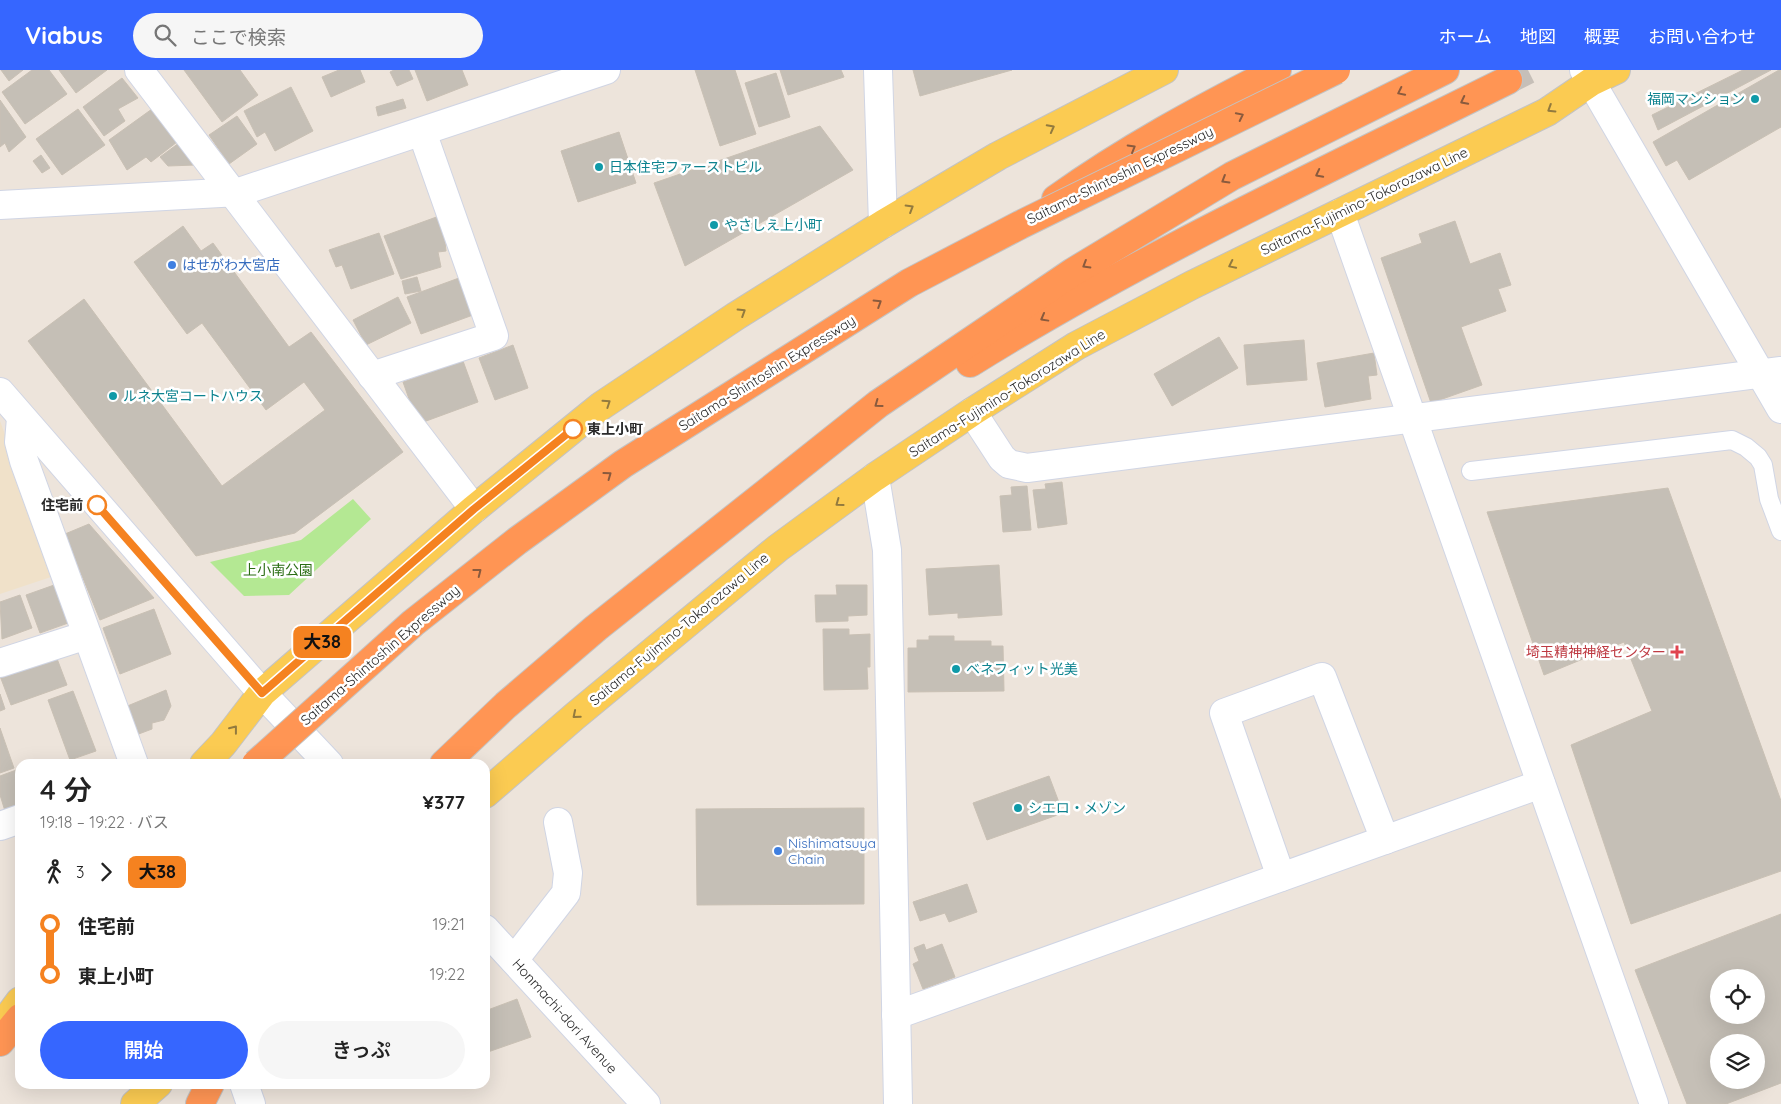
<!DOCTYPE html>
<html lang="ja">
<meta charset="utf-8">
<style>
:root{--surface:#fff;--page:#f6f6f6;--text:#222;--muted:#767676;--accent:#3666ff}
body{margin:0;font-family:Quicksand,"Noto Sans JP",sans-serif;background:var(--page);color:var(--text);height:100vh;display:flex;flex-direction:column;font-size:19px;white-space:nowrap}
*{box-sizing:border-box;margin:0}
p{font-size:16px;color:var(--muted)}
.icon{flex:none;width:28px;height:28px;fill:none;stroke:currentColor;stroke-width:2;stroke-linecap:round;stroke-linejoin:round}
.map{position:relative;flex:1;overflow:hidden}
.panel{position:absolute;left:15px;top:689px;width:475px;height:330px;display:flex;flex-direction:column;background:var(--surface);border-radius:15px;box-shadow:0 5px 20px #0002}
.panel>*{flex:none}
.badge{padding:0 10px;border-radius:8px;font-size:18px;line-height:32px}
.controls{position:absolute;left:1710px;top:899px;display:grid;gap:10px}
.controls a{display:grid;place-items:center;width:55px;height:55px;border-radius:50%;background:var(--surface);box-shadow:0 5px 20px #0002;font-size:25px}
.map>.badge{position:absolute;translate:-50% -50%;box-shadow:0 0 0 2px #fff}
.legs{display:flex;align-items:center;gap:8px;height:55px;padding:0 25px;font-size:16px}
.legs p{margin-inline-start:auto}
.overview{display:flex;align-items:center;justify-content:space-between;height:85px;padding:0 25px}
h1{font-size:28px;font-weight:600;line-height:38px}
.button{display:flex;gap:10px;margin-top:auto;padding:10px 25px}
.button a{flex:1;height:58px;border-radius:30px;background:var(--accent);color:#fff;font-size:20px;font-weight:600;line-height:58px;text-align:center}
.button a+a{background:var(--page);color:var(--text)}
ul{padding:0 25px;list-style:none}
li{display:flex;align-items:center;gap:18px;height:50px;font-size:19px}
li i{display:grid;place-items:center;width:8px;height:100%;margin:0 6px;background:currentColor}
li i::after{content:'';width:12px;height:12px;margin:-6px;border:4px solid;border-radius:50%;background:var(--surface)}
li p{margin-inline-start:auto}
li:first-child i{background:linear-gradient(#0000 50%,currentColor 0)}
li:last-child i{background:linear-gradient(currentColor 50%,#0000 0)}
header{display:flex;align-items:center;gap:30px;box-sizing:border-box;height:70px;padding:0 25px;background:var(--accent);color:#fff}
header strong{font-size:24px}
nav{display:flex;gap:28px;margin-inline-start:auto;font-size:18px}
.search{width:350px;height:45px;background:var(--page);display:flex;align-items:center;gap:12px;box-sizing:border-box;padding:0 18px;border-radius:28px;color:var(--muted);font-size:19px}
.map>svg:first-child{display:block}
</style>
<header>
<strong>Viabus</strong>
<div class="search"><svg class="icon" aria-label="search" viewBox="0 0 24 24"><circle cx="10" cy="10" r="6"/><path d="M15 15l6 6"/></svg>ここで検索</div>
<nav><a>ホーム</a><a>地図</a><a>概要</a><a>お問い合わせ</a></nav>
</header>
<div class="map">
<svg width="1781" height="1034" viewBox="0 0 1781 1034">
<rect width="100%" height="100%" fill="#ede4db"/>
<polygon fill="#f0e1c9" points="0,351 57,505 0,524"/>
<polygon fill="#b4e893" points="353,429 371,449 289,525 244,526 210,492 301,470"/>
<g fill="#c5bfb6" stroke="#c9c0b4" fill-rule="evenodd">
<polygon points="1,0 23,0 9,11"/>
<polygon points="32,0 49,0 67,24 25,54 2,22"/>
<polygon points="59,0 107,0 76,23"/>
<polygon points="184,0 240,0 258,25 222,52"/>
<polygon points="339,0 360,0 365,12 331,27 322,7"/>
<polygon points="394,0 409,0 413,9 397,16 390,2"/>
<polygon points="415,0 462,0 468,15 427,31"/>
<polygon points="695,0 735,0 756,64 720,76"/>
<polygon points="780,0 841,0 844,7 788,25"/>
<polygon points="913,0 1012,0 920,26"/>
<polygon points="1743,0 1771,0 1658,60 1652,45"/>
<polygon points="1779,0 1781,0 1781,57 1689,110 1677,90 1666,96 1653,72"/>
<polygon points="776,3 790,47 759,57 745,13"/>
<polygon points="122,8 138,28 118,39 125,51 104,66 83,37"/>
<polygon points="291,17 313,61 275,81 265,62 257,67 244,41"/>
<polygon points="403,29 406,38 378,46 376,37"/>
<polygon points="0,30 26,67 9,82 5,73 0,77"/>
<polygon points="78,39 105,75 62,105 36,69"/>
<polygon points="152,39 177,72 151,92 146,87 127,100 109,70"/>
<polygon points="237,46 257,74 229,94 209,65"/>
<polygon points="820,56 853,100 685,196 654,113"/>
<polygon points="619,62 636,113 578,132 561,81"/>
<polygon points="179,73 195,95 168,96 160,87"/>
<polygon points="41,85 50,98 42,103 33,91"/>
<polygon points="442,145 446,181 438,182 441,197 401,209 384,166"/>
<polygon points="1455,151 1470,194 1500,183 1511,215 1498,219 1506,241 1461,257 1482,315 1431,333 1381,188 1422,173 1419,164"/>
<polygon points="183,156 201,181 213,173 289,277 311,262 403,382 295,463 196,486 28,271 84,229 222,416 325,340 304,312 266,340 202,253 187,264 134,192"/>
<polygon points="379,163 394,204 351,219 342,195 336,197 329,180"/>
<polygon points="417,207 421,221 405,224 402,211"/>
<polygon points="459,208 473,245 421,264 407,227"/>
<polygon points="398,227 411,253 366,275 353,250"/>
<polygon points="1219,267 1238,298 1172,336 1154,304"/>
<polygon points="1304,270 1307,310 1247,315 1244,275"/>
<polygon points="513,275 528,318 495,330 479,288"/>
<polygon points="1374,283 1377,305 1368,306 1371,329 1325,337 1317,293"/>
<polygon points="463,291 478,332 418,354 403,312"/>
<polygon points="1062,412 1067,454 1038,458 1033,420 1046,419 1045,414"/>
<polygon points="1027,416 1031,460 1003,462 1000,426 1012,425 1011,417"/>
<polygon points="1668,418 1781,731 1781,801 1631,854 1571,675 1652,641 1624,572 1544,605 1487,442"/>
<polygon points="89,454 154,528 100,550 65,464"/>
<polygon points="999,495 1002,545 958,548 958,543 929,545 926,499"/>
<polygon points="57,514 71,552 40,563 26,525"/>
<polygon points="836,515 867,515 867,545 848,546 848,551 816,552 815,525 837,525"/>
<polygon points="20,525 32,558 2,569 0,532"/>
<polygon points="154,539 171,584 120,604 103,558"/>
<polygon points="823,559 849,559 849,565 870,564 870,597 867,597 868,619 824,620"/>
<polygon points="929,566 954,566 954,571 991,571 991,576 1003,576 1004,621 908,622 908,578 917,578 917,570 929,570"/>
<polygon points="56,586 67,615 11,635 0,606"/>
<polygon points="166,620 171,636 164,650 152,653 152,659 136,665 125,637"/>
<polygon points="73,621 96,681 70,690 48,630"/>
<polygon points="0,624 5,639 0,641"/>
<polygon points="0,658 14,698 0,703"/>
<polygon points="19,699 20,736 5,741 0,725 0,706"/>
<polygon points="1049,706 1063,743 987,770 973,733"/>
<polygon points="864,738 864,834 697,835 696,739"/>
<polygon points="967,814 977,842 949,852 945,843 920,851 913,832"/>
<path d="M 1781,844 L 1781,1013 L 1726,1034 L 1687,1034 L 1635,900 ZM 1719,908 L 1756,908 L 1756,945 L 1719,945 ZM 1719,972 L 1756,972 L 1756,1010 L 1719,1010 Z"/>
<polygon points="924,874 926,880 942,874 955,907 923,919 913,894 919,891 914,878"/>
<polygon points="517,929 531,967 485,983 485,941"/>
</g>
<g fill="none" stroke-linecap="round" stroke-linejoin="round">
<polyline stroke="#c6bfb8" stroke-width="28" stroke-dasharray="28 14" stroke-linecap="butt" points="1508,10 1528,0"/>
<g stroke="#d0d5e4" stroke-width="20">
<polyline id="service" points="1471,401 1732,370 1746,377 1758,387 1763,395 1769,429 1781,461"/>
</g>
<g stroke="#d0d5e4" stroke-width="30">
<g id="minor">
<polyline points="139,0 474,439"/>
<polyline points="878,0 883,154"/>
<polyline points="1584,0 1781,339"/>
<polyline points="1340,143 1654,1034"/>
<polyline points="372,306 494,266 422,62"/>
<polyline points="972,342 1002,388 1009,394 1027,398 1781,301"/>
<polyline points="21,348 19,372 24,391 134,694"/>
<polyline points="875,407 887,480 898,1034"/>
<polyline points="0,593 87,565"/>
<polyline points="0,756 20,749"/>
<polyline points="1281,807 1224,643 1322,607 1385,770"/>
<polyline points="514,890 566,823 568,803 558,752"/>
<polyline points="896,945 1541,714"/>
<polyline points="244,1014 251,1034"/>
</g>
</g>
<g stroke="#d0d5e4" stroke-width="30">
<polyline id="tertiary" points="0,135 239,122 606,0"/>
</g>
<g stroke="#d0d5e4" stroke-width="30">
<g id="secondary">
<polyline points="0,322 262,623 329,694"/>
<polyline points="485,859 646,1034"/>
</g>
</g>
<g stroke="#c3c3c3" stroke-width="30">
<g id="primary">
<polyline points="204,694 223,674 262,623 474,439 601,336 736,246 883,154 998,86 1164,0"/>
<polyline points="485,724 575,646 778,478 875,407 972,342 1076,276 1192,215 1547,42 1591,12 1616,0"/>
<polyline points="0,958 20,931"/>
<polyline points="135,1034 158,1014"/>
</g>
</g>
<g stroke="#c3c3c3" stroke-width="30">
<g id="motorway">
<path d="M 1056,129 C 1126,79 1200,39 1277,0"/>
<path d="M 970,293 C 1142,186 1327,100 1508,10"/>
<polyline points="444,694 506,635 596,558 878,334 1073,202 1232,106 1445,0"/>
<polyline points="0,972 20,948"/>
<polyline points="200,1034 210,1014"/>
</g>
</g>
<use href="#service" stroke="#fff" stroke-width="18"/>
<use href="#minor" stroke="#fff" stroke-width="28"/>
<use href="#tertiary" stroke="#fff" stroke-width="28"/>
<use href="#secondary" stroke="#fff" stroke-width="28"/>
<use href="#primary" stroke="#fbcb52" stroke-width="28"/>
<use href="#motorway" stroke="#ff9554" stroke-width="28"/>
<g stroke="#c3c3c3" stroke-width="30" stroke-linecap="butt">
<polyline id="motorway-bridge" points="256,694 413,553 517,471 623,394 909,213 1020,155 1336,0"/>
</g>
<use href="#motorway-bridge" stroke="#ff9554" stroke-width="28"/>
</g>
<defs><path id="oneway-chevron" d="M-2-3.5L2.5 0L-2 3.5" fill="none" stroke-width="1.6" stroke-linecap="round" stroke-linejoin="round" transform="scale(1.25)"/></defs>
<g stroke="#8a5a3d">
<use href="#oneway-chevron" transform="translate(1401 22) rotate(154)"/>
<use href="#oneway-chevron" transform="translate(1464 31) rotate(153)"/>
<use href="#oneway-chevron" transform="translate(1240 46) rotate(-26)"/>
<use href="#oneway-chevron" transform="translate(1132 78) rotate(-30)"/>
<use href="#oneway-chevron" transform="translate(1319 104) rotate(153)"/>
<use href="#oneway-chevron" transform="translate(1225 110) rotate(149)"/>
<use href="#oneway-chevron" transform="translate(1086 195) rotate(149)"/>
<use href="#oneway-chevron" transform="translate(878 233) rotate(-32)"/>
<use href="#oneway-chevron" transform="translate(1044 248) rotate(151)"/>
<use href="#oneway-chevron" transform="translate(878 334) rotate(144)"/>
<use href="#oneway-chevron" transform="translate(608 405) rotate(-36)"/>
<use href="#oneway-chevron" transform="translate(478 502) rotate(-38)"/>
</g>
<g stroke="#927a3e">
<use href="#oneway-chevron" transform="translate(1551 39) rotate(148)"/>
<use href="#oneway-chevron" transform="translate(1051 58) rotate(-28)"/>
<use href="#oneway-chevron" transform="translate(910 138) rotate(-31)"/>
<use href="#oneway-chevron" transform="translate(1232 195) rotate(154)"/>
<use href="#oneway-chevron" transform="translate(742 242) rotate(-32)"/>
<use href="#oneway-chevron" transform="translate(607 333) rotate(-34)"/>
<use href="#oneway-chevron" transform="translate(839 433) rotate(144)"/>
<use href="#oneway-chevron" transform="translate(576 645) rotate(140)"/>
<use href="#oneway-chevron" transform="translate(234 659) rotate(-52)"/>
</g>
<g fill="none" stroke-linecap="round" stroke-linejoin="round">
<g stroke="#fff" stroke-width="11">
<polyline id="line-1" points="97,435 262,623 474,439 573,359"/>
</g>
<use href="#line-1" stroke="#f58220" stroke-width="8"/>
</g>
<g fill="#0f9aa8" stroke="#fff" stroke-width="2">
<circle cx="1755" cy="29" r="5"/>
<circle cx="599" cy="97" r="5"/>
<circle cx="714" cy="155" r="5"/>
<circle cx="113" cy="326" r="5"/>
<circle cx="956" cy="599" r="5"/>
<circle cx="1018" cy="738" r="5"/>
</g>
<g fill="#3f7fe0" stroke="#fff" stroke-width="2">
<circle cx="172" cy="195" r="5"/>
<circle cx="778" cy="781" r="5"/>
</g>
<g fill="#fff" stroke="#f58220" stroke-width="2.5">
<circle cx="573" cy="359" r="9"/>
<circle cx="97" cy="435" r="9"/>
</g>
<path fill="#e0444e" stroke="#fff" stroke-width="2" d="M1674.5 574.5h5v5h5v5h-5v5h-5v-5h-5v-5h5z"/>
<g text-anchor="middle" stroke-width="5" stroke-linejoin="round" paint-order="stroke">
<g font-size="14" fill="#0d838f" stroke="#fff" text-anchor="start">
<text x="1745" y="34" text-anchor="end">福岡マンション</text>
<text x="609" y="102">日本住宅ファーストビル</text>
<text x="724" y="160">やさしえ上小町</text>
<text x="123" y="331">ルネ大宮コートハウス</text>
<text x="966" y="604">ベネフィット光美</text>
<text x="1028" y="743">シエロ・メゾン</text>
</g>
<g font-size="14" fill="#2a2a2a" stroke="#fff">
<text transform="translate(1120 105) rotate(-26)" y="5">Saitama-Shintoshin Expressway</text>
<text transform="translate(1364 131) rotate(-26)" y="5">Saitama-Fujimino-Tokorozawa Line</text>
<text transform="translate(767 303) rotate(-32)" y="5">Saitama-Shintoshin Expressway</text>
<text transform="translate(1007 323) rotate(-32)" y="5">Saitama-Fujimino-Tokorozawa Line</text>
<text transform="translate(679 559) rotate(-40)" y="5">Saitama-Fujimino-Tokorozawa Line</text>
<text transform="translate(380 585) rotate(-41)" y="5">Saitama-Shintoshin Expressway</text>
<text transform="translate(565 946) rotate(48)" y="5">Honmachi-dori Avenue</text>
</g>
<g font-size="14" fill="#366cbe" stroke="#fff" text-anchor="start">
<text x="182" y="200">はせがわ大宮店</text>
<text x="788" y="778">Nishimatsuya<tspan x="788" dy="16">Chain</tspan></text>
</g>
<g font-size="14" font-weight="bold" fill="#2a2a2a" stroke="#fff" text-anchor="start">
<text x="587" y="364">東上小町</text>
<text x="83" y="440" text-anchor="end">住宅前</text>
</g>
<g font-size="14" fill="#2b6d14" stroke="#fff">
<text x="278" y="505">上小南公園</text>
</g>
<g font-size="14" fill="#be3a42" stroke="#fff" text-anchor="end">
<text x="1666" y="587">埼玉精神神経センター</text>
</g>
</g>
</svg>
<div class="controls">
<a><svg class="icon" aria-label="locate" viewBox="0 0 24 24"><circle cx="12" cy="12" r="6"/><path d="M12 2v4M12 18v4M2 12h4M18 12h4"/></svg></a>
<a><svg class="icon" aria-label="layers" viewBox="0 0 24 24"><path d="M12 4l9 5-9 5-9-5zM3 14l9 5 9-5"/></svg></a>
</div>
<b class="badge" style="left:322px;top:572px;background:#f58220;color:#111">大38</b>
<section class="panel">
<div class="overview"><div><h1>4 分</h1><p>19:18 – 19:22 · バス</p></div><b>¥377</b></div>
<div class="legs"><svg class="icon" aria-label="walk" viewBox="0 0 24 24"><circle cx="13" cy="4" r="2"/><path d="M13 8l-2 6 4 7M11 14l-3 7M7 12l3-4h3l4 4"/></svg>3<svg class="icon" aria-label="forward" viewBox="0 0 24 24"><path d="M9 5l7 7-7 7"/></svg><b class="badge" style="background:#f58220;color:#111">大38</b></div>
<ul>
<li><i style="color:#f58220"></i><b>住宅前</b><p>19:21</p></li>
<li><i style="color:#f58220"></i><b>東上小町</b><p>19:22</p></li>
</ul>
<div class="button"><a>開始</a><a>きっぷ</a></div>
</section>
</div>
